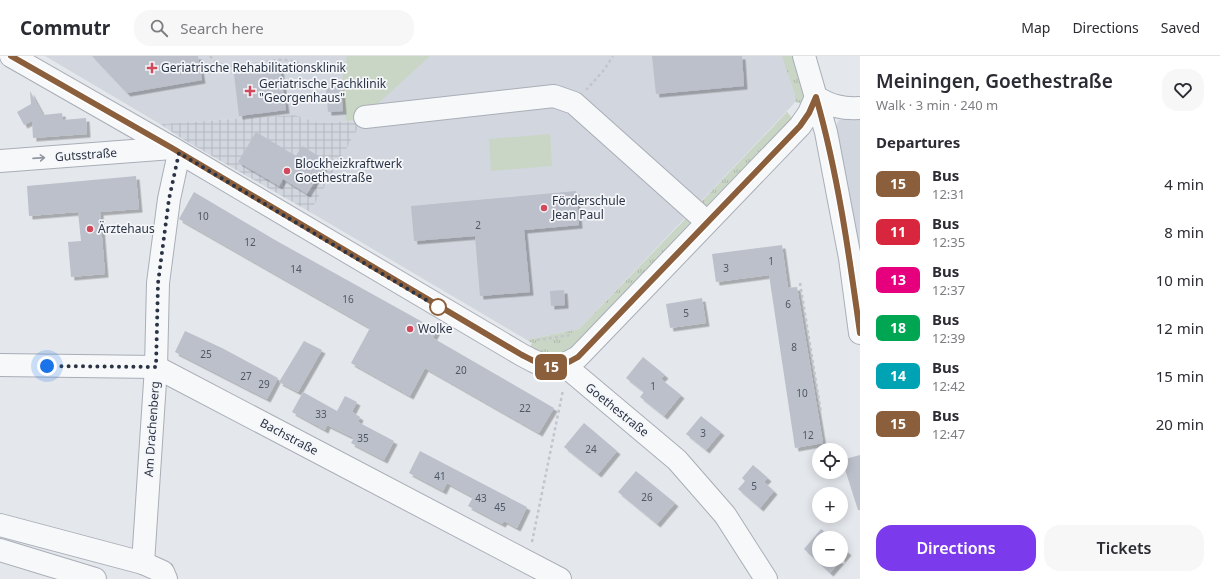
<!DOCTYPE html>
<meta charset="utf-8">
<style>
:root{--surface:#fff;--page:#f7f7f7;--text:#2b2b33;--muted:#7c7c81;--line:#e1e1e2;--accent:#7c3aed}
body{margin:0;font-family:"Noto Sans",sans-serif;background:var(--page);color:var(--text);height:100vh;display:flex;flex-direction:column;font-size:15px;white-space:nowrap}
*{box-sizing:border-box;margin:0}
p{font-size:13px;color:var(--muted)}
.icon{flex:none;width:22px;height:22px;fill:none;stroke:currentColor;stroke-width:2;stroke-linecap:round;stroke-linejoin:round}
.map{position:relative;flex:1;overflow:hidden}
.sheet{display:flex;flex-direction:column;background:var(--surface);width:360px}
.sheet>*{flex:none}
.badge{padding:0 8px;border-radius:6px;font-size:14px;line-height:26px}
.controls{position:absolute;left:812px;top:387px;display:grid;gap:8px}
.controls a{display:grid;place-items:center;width:36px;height:36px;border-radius:50%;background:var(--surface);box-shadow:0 2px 10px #0003;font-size:20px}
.you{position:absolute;width:20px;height:20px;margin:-10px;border:3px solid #fff;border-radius:50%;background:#1a73e8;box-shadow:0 0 0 6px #1a73e833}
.map>.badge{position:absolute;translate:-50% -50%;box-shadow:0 0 0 2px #fff}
h2{padding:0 16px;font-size:15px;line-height:36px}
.round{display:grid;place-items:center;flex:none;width:42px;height:42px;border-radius:16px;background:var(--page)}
.head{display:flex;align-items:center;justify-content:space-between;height:68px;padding:0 16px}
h1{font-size:19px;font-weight:600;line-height:30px}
.primary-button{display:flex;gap:8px;margin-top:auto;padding:8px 16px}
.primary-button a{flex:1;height:46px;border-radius:16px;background:var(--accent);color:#fff;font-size:16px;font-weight:600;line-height:46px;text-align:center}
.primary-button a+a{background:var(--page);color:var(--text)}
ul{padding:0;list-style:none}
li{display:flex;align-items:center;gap:12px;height:48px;padding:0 16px}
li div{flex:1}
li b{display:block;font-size:15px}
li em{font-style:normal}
li .badge{min-width:44px;font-weight:700;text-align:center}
header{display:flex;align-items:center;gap:24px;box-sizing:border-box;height:56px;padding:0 20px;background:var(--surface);border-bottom:1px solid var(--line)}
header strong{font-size:19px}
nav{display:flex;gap:22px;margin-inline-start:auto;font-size:14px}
.search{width:280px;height:36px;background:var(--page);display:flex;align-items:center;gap:10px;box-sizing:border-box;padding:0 14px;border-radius:16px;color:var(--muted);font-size:15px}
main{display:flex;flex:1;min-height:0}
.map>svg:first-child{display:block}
</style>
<header>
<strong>Commutr</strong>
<div class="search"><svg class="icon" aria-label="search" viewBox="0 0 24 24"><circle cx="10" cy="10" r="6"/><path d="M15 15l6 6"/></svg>Search here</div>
<nav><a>Map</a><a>Directions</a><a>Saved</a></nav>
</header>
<main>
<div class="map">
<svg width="860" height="523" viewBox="0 0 860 523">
<defs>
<pattern id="industrial-grid" width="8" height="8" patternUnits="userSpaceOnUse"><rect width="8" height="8" fill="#d2d6de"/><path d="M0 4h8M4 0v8" fill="none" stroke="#b4b8c0"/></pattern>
<pattern id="grass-tufts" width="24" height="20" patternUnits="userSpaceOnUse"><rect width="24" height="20" fill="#c9d6c5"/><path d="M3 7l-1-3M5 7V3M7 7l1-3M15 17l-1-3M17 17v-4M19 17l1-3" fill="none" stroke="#adb8ab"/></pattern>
<filter id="shadow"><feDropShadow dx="3.5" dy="3.5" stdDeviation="0" flood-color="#0004"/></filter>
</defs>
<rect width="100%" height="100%" fill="#e4e7ec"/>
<g fill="#d2d6de">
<polygon points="45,0 783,0 795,39 795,46 790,52 579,273 527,284 310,156 361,65 319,67 295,59 160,68"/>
<polygon points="860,61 860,198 835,72 839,64"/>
</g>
<polygon fill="url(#industrial-grid)" points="295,59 319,67 362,65 310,156 184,84 160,68"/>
<g fill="url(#grass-tufts)">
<polygon points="782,0 797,0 806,48 795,46 795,39"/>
<polygon points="787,56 795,65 708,155 700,147"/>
<path d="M 690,158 L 698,165 L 578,288 C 559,301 550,301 530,291 L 532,287 L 527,284 L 579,273 Z"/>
</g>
<g fill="#c9d6c5">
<polygon points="347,0 430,0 361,63 346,65 342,25"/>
<polygon points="550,78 552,110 491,115 489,83"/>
</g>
<g fill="#bbc0ca" filter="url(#shadow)">
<polygon points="92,0 198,0 202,24 127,37"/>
<polygon points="652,0 742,0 744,30 656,38"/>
<polygon points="280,12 286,54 239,60 234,18"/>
<polygon points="341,31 343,55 328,56 326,32"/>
<polygon points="30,35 43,59 62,57 63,64 86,62 87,78 33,82 32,65 24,69 17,56 31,48"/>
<polygon points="256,76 296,100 302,90 327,105 307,138 283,123 279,130 238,106"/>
<polygon points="136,120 139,153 100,156 105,218 71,221 68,186 81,185 78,156 29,160 27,130"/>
<polygon points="576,135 579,169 524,174 530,236 480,240 475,180 414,185 411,150"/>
<polygon points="194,136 275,184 437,274 433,282 554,352 539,377 425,312 410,340 351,307 370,272 179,163"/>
<polygon points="782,189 788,232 797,231 823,387 795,392 769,219 716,226 712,198"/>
<polygon points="564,234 565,249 551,250 550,235"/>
<polygon points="702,242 706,267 670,272 666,248"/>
<polygon points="185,275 222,292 278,322 267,343 175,296"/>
<polygon points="304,285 322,294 298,336 279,326"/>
<polygon points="643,301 665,319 661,323 681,339 664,360 640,341 644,336 626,322"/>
<polygon points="303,336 337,355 345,340 357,346 352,356 360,361 358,366 394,385 384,404 351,387 354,382 327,369 325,374 292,356"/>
<polygon points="701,360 721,376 706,394 686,378"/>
<polygon points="584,367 617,395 598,418 564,391"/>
<polygon points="420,395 527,451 517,472 504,465 502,468 468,450 473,441 447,427 443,435 409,417"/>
<polygon points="860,399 860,454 858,454 842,404"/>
<polygon points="753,409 768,422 764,426 774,435 760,452 738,433 745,425 742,422"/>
<polygon points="636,415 675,447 657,468 618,436"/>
<polygon points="821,473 832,482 819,482 819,504 841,504 841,490 848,496 830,517 804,493"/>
</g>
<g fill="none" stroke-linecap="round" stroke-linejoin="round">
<g stroke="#a9aeb7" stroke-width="24">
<g id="minor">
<path d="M 11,0 L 172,92 L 522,299 C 546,312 553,316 578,301 L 800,70 L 809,57 L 816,41"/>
<polyline points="804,0 826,76 850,202 860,277"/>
<path d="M 816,41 C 831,50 842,53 860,52"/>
<polyline points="365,61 554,40 574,47 707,166"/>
<polyline points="0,105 172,92"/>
<polyline points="0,309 156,311 560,523"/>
<polyline points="564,309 677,404 725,459 766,523"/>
<polyline points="0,469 143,507 156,311 158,227 169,143 179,97"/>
<polyline points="0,494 95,523"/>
<polyline points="143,507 163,516 166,523"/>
</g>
</g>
<g stroke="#c2c5cb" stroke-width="2.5" stroke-dasharray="3 3" stroke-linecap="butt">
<path d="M 210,0 C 226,22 266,1 287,4 C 296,5 306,11 314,15"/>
<polyline points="586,34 604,14 613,0"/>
<polyline points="800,227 821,357"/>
<polyline points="537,284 571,279"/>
<polyline points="532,486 563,334"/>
</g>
<use href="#minor" stroke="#f7f8fa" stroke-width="22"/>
</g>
<defs><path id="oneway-shaft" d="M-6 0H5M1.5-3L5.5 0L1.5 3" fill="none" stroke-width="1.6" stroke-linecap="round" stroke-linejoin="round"/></defs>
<use stroke="#9196a0" href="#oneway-shaft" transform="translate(39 102) rotate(-4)"/>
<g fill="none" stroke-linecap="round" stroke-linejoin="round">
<g stroke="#fff" stroke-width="9">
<path id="line" d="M 11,0 L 172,92 L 522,299 C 547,312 553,316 578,301 L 800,70 L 809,57 L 816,41 C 838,118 849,198 860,277"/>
</g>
<use href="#line" stroke="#8b5e3c" stroke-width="6"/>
<polyline stroke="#2b3445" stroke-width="4" stroke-dasharray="0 7.2" points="47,310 156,311 158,227 169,143 179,97 438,251"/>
</g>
<g fill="#d1495b" stroke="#f4f6f9" stroke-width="1.5">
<path d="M150 6h4v4h4v4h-4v4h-4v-4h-4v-4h4z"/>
<path d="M248 29h4v4h4v4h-4v4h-4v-4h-4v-4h4z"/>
<circle cx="287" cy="115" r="4"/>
<circle cx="544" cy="152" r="4"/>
<circle cx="90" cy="173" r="4"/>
<circle cx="410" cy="273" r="4"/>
</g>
<circle fill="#fff" stroke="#8b5e3c" stroke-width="2" cx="438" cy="251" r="8"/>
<g text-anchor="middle" stroke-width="3.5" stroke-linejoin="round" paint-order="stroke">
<g font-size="10" fill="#4f5766">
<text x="203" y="164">10</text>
<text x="478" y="173">2</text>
<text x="250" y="190">12</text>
<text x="771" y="209">1</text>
<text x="726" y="216">3</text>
<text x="296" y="217">14</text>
<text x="348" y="247">16</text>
<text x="788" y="252">6</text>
<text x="686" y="261">5</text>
<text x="794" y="295">8</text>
<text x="206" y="302">25</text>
<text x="461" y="318">20</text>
<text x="246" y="324">27</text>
<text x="264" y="332">29</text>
<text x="653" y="334">1</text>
<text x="802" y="341">10</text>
<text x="525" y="356">22</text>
<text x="321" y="362">33</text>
<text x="703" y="381">3</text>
<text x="808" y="383">12</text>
<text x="363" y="386">35</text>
<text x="591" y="397">24</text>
<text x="440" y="424">41</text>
<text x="754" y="434">5</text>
<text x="647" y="445">26</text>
<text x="481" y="446">43</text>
<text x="500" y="455">45</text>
</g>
<g font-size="12" fill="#2b3445" stroke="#f4f6f9" text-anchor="start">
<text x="161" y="16">Geriatrische Rehabilitationsklinik</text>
<text x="259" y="32">Geriatrische Fachklinik<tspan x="259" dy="14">"Georgenhaus"</tspan></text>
<text x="295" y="112">Blockheizkraftwerk<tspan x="295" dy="14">Goethestraße</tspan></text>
<text x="552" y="149">Förderschule<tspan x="552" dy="14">Jean Paul</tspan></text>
<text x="98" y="177">Ärztehaus</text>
<text x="418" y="277">Wolke</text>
</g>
<g font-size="12" fill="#2b3445" stroke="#f4f6f9">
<text transform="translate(86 99) rotate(-4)" y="4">Gutsstraße</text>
<text transform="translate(617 354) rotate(39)" y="4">Goethestraße</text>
<text transform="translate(152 373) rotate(-86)" y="4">Am Drachenberg</text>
<text transform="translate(289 381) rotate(28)" y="4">Bachstraße</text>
</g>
</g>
</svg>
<div class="controls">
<a><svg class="icon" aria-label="locate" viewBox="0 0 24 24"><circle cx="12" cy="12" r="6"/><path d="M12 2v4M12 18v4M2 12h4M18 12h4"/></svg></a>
<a>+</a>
<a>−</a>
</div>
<div class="you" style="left:47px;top:310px"></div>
<b class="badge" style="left:551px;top:311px;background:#8b5e3c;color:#fff">15</b>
</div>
<section class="sheet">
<div class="head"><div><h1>Meiningen, Goethestraße</h1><p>Walk · 3 min · 240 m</p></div><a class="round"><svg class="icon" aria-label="heart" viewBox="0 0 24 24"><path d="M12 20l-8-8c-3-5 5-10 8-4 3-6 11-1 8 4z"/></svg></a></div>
<h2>Departures</h2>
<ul>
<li><span class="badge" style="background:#8b5e3c;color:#fff">15</span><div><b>Bus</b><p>12:31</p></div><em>4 min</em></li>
<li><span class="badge" style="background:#d7263d;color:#fff">11</span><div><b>Bus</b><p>12:35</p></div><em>8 min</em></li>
<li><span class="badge" style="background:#e6007e;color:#fff">13</span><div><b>Bus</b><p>12:37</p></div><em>10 min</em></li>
<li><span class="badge" style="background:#00a651;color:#fff">18</span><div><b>Bus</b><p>12:39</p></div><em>12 min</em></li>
<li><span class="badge" style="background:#00a3b4;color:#fff">14</span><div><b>Bus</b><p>12:42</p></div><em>15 min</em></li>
<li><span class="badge" style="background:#8b5e3c;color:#fff">15</span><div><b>Bus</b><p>12:47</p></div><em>20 min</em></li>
</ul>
<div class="primary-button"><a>Directions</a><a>Tickets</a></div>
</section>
</main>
